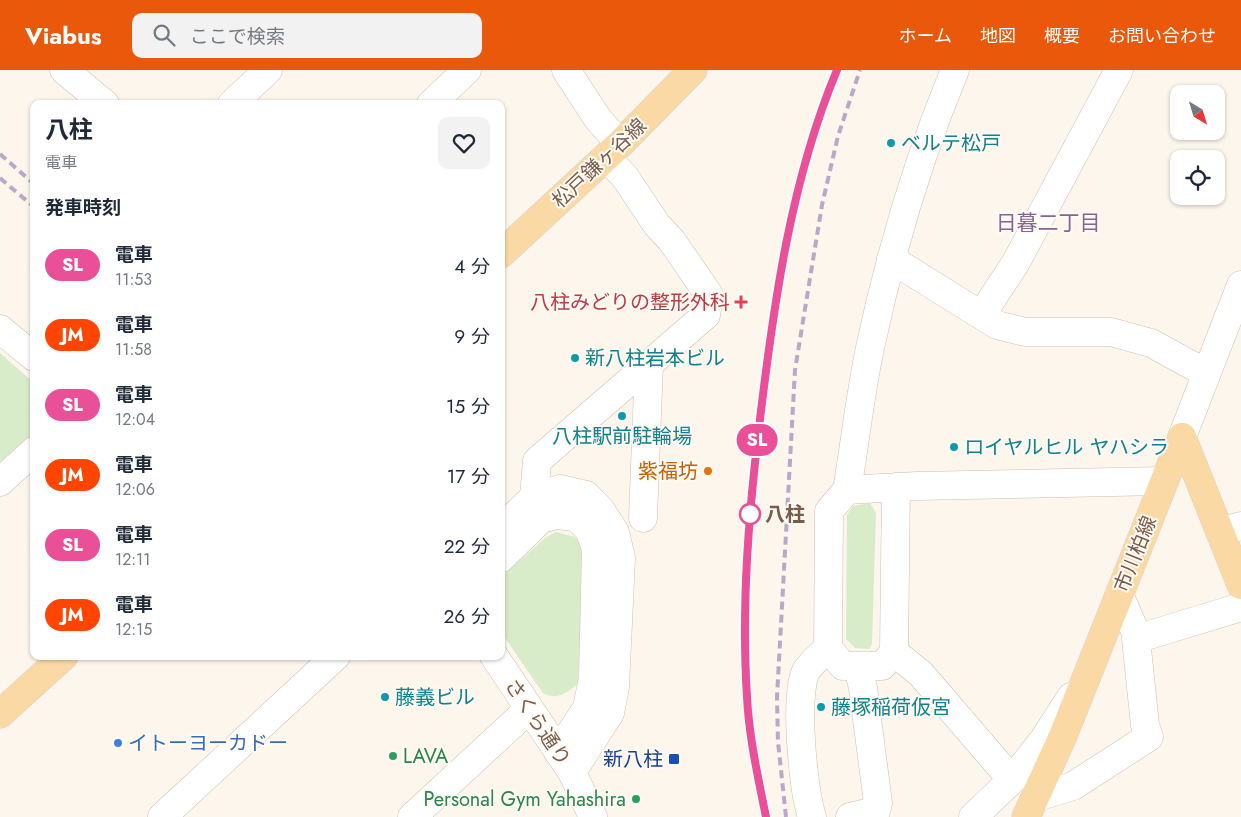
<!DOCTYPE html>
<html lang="ja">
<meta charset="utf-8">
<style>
:root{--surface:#fff;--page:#f2f2f3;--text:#1f2937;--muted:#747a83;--accent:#ea580c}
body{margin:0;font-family:Jost,"Noto Sans JP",sans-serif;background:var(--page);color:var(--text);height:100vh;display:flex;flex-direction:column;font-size:19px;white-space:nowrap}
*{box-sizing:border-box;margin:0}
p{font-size:16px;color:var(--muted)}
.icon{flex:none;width:28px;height:28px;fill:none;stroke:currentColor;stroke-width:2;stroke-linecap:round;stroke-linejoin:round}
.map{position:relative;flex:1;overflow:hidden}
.details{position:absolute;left:30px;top:30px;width:475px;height:560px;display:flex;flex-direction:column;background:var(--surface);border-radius:10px;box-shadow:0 1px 4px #0004}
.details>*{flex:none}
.badge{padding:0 10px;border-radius:16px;font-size:18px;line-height:32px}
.needle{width:32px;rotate:142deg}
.controls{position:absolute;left:1170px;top:15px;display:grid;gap:10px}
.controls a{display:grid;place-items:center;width:55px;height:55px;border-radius:10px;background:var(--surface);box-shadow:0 1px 4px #0004;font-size:25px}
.map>.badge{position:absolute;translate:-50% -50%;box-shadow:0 0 0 2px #fff}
h2{padding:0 15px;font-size:19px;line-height:45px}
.round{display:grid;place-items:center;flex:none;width:52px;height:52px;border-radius:10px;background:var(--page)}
.overview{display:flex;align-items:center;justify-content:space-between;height:85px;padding:0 15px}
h1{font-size:24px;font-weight:700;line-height:38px}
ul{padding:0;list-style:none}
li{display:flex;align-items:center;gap:15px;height:70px;padding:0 15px}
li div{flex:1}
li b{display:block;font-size:19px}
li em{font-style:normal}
li .badge{min-width:55px;font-weight:700;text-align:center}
header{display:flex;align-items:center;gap:30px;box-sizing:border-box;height:70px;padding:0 25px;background:var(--accent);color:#fff}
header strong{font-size:24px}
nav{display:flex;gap:28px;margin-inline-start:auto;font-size:18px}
.search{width:350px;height:45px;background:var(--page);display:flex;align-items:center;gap:12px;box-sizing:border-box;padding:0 18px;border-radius:10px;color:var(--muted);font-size:19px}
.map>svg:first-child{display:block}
</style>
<header>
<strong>Viabus</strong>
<div class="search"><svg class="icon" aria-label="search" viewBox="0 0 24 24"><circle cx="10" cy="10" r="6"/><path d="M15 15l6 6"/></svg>ここで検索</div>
<nav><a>ホーム</a><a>地図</a><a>概要</a><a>お問い合わせ</a></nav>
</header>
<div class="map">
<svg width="1241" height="747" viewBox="0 0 1241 747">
<rect width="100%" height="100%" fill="#fdf6ec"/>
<g fill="#d8ecc9">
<polygon points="0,283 34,313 34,367 0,398"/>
<polygon points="870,433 876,443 872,573 870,579 855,578 846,569 847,445 853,436"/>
<path d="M 556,462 L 575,467 L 584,479 L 578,614 C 566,623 557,631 543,623 L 501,562 L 501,507 L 545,468 Z"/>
</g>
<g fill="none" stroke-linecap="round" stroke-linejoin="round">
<g stroke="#d1beb0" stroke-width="29">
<g id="minor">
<polyline points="64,0 105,34"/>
<polyline points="566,0 598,49 620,74"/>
<polyline points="232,34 268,0"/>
<polyline points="431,34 467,0"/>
<polyline points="891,189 997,255 1025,262 1111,262 1151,273 1206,303"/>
<polyline points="982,244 1015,194 1119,0"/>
<polyline points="0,259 34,287"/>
<polyline points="1182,367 1241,215"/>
<polyline points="0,412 34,381"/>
<polyline points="896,417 894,582 882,596 843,596 828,578 829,441 847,420 917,416 1163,411"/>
<path d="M 847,420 C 855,373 860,325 870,278 C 890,184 918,89 955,0"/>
<polyline points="534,427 537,391 706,245 709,225 672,171 657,155 625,107 606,87"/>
<polyline points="643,448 649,294"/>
<polyline points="501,459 534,427 560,419 586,425 600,439 615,462 621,488 615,617 610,643 572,702"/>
<polyline points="1220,462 1241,456"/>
<polyline points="501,488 541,449 557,445 575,447 589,459 596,479 593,608 587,638 558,682"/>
<polyline points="1119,524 1138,568"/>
<polyline points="894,582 921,604 1012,710"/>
<polyline points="494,586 572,702 593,747"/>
<polyline points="1037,727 1073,716 1149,667 1145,655 1136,569 1241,537"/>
<polyline points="162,747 336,586"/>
<polyline points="412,747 529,639"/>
<path d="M 812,747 C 803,719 794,626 806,601 C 811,593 821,585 828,578"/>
<polyline points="850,747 876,741 878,733 863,618 858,597"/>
<polyline points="973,747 1012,710 1044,669 1071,627"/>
</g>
</g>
<g stroke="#dad1cd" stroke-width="29">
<g id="major">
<polyline points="501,184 620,74 693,0"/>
<polyline points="1182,367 1241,515"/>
<polyline points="0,644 64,586"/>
<polyline points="1026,747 1063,666 1182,367"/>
</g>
</g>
<use href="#minor" stroke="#fff" stroke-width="28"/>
<use href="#major" stroke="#fbd9a5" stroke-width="28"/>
<g stroke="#b9a8c9" stroke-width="4" stroke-dasharray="8 5" stroke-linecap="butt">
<polyline points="0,84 34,114"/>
<polyline points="0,108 34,137"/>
<path d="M 766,747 C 758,707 749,667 747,627 C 741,533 749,438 760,345 C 774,229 792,108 837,0"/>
<polyline points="786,747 778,672 777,627 795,300 822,135 838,66 860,0"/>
</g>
</g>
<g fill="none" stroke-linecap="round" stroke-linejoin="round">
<g stroke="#fff" stroke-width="11">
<path id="line" d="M 766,747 C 758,707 749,667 747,627 C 741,534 749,440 760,349 C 774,232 791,110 837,0"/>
</g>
<use href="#line" stroke="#e95098" stroke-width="8"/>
</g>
<g fill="#0f9aa8" stroke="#fffaf3" stroke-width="2">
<circle cx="891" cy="73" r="5"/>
<circle cx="575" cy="288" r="5"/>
<circle cx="622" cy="346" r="5"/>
<circle cx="954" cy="377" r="5"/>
<circle cx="385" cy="627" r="5"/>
<circle cx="821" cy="637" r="5"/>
</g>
<path fill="#e0444e" stroke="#fffaf3" stroke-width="2" d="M738.5 224.5h5v5h5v5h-5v5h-5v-5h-5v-5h5z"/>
<circle fill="#e8710a" stroke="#fffaf3" stroke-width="2" cx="708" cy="401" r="5"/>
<circle fill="#fff" stroke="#e95098" stroke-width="2.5" cx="750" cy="444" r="10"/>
<circle fill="#3f7fe0" stroke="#fffaf3" stroke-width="2" cx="118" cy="673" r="5"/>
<g fill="#2e9e5b" stroke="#fffaf3" stroke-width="2">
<circle cx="393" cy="686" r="5"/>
<circle cx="636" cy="729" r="5"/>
</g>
<rect fill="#1a4fb4" stroke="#fffaf3" stroke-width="2" x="668" y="683" width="12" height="12" rx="2.5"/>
<g text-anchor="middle" stroke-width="4" stroke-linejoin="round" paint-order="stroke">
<g font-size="20" fill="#0d838f" stroke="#fffaf3" text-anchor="start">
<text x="901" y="80">ベルテ松戸</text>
<text x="585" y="295">新八柱岩本ビル</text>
<text x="622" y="373" text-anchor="middle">八柱駅前駐輪場</text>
<text x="964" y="384">ロイヤルヒル ヤハシラ</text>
<text x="395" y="634">藤義ビル</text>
<text x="831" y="644">藤塚稲荷仮宮</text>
</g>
<g font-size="20" fill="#7a5c4d" stroke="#fffaf3">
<text transform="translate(599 93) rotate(-43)" y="7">松戸鎌ヶ谷線</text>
<text transform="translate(1135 484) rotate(-68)" y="7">市川柏線</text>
<text transform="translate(538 652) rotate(56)" y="7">さくら通り</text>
</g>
<g font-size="20" fill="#be3a42" stroke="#fffaf3" text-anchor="end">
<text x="730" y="239">八柱みどりの整形外科</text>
</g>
<g font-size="20" fill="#c56008" stroke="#fffaf3" text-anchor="end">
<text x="698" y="408">紫福坊</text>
</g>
<g font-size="20" font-weight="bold" fill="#7a5c4d" stroke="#fffaf3" text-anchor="start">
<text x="765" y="451">八柱</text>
</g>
<g font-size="20" fill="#366cbe" stroke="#fffaf3" text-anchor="start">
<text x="128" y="680">イトーヨーカドー</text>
</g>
<g font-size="20" fill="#27864d" stroke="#fffaf3" text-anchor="start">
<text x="403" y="693">LAVA</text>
<text x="626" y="736" text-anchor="end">Personal Gym Yahashira</text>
</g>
<g font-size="20" fill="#164399" stroke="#fffaf3" text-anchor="end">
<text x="663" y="696">新八柱</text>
</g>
<g font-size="21" fill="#846695" stroke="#fffaf3">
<text x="1048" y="160">日暮二丁目</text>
</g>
</g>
</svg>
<div class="controls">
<a><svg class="needle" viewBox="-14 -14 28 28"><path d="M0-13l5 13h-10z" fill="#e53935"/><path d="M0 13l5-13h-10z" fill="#747a83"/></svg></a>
<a><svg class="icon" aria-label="locate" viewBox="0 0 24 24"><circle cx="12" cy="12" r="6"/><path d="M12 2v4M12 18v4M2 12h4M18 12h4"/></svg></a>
</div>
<b class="badge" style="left:757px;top:370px;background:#e95098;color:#fff">SL</b>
<section class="details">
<div class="overview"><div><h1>八柱</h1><p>電車</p></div><a class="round"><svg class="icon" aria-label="heart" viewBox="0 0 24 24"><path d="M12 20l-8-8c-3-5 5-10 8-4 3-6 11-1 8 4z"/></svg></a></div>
<h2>発車時刻</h2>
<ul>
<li><span class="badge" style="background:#e95098;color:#fff">SL</span><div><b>電車</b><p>11:53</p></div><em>4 分</em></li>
<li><span class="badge" style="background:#ff4500;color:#fff">JM</span><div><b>電車</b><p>11:58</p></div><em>9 分</em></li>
<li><span class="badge" style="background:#e95098;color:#fff">SL</span><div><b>電車</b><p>12:04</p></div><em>15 分</em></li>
<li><span class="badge" style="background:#ff4500;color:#fff">JM</span><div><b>電車</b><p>12:06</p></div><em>17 分</em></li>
<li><span class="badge" style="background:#e95098;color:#fff">SL</span><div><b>電車</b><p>12:11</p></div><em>22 分</em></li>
<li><span class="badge" style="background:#ff4500;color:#fff">JM</span><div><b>電車</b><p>12:15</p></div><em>26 分</em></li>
</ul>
</section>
</div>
